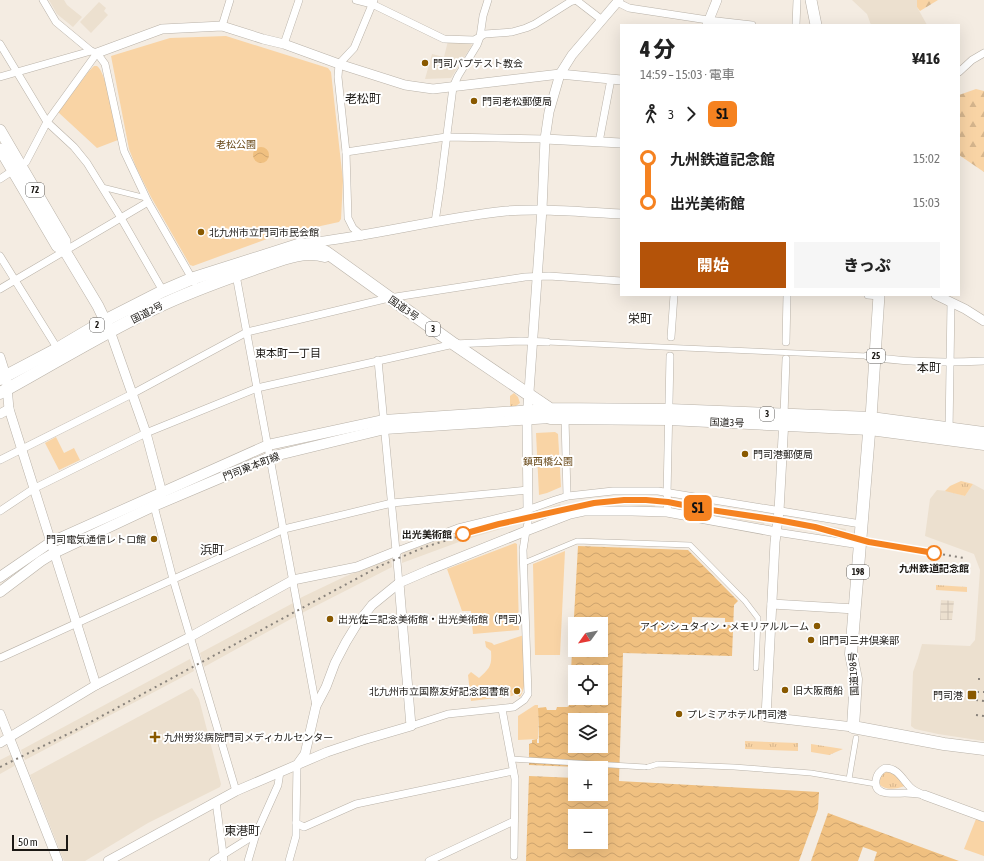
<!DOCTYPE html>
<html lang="ja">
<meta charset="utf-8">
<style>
:root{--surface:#fff;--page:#f6f6f6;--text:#222;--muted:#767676;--accent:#b45309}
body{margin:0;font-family:"Asap Condensed","Noto Sans JP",sans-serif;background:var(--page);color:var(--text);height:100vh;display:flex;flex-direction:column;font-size:15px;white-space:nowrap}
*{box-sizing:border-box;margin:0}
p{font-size:13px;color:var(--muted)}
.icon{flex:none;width:22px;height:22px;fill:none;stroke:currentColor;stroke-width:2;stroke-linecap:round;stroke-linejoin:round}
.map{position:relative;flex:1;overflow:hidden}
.side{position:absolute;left:620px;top:24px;width:340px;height:272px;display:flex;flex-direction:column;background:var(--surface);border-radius:0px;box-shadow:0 4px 16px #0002}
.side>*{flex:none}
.badge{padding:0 8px;border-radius:6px;font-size:14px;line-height:26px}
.needle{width:26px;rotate:237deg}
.tools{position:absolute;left:568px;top:617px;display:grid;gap:8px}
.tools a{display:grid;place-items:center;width:40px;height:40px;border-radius:0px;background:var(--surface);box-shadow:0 4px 16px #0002;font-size:20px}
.scale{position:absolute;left:12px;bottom:10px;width:56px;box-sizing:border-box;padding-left:4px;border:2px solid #1b1814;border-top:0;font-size:11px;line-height:14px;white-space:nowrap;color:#1b1814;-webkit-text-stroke:3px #fff;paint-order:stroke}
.map>.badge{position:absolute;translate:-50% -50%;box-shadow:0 0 0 2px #fff}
.legs{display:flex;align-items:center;gap:6px;height:44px;padding:0 20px;font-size:13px}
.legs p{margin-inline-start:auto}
.overview{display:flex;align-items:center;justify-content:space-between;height:68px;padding:0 20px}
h1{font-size:22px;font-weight:800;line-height:30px}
.button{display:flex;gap:8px;margin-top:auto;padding:8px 20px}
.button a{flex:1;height:46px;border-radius:0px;background:var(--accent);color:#fff;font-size:16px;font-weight:800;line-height:46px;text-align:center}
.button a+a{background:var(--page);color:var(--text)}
ul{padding:0 20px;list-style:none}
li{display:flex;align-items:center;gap:14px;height:44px;font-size:15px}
li i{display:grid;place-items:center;width:6px;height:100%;margin:0 5px;background:currentColor}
li i::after{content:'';width:10px;height:10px;margin:-5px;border:3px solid;border-radius:50%;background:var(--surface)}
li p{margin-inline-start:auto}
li:first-child i{background:linear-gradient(#0000 50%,currentColor 0)}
li:last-child i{background:linear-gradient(currentColor 50%,#0000 0)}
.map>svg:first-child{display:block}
</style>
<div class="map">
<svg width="984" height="861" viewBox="0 0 984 861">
<defs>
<pattern id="industrial-grid" width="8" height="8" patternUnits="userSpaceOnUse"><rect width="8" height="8" fill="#ece0cf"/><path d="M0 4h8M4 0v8" fill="none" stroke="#cabfb1"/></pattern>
<pattern id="grass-tufts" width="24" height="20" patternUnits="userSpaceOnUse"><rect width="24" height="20" fill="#f9d4a5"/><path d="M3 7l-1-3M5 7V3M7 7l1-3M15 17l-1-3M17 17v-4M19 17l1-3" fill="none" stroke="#d5b58d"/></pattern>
<pattern id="forest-firs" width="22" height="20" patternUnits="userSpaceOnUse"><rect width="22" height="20" fill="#f9d4a5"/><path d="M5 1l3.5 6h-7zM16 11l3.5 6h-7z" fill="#d5b58d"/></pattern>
<pattern id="water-waves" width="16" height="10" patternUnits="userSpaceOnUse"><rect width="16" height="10" fill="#f0c080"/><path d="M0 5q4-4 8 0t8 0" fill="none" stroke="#cda46e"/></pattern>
</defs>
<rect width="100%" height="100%" fill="#f4ece2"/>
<g fill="#ece0cf">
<polygon points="49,0 64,0 67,5 82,17 73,27 57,14"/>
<polygon points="852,0 917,0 917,7 927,25 871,25 867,14"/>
<polygon points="99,2 106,8 104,11 108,15 91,33 80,22"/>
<polygon points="448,41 470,43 472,45 451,78 425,79 432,54 444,57"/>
<polygon points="973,484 984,490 984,741 938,734 915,729 911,726 913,672 918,658 922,644 970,646 975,640 980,570 974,554 925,536 930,499 937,490 948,491 965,496"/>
<polygon points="628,497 664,500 663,505 655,505 655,507 627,505 596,508 547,519 547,517 542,519 540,511 560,504 561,506 597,499"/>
<polygon points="674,499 677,499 677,501 775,517 774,523 765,521 764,524 687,511 687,509 673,507"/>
<polygon points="520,516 521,523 467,539 402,563 402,553 477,527"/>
<polygon points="784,518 846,529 844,540 823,533 783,525"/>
<polygon points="391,558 392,567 300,614 298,599 344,577"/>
<polygon points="295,602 298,615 204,667 200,653"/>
<polygon points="190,659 194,671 25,760 21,750"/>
<polygon points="192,688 199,699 221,784 220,787 148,823 85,861 64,861 30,775"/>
<polygon points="12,754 16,765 0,774 0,760"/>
</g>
<polygon fill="url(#industrial-grid)" points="941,600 954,601 952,620 940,620"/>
<g fill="url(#grass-tufts)">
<polygon points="514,393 518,397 520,403 516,406 510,407 510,396"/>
<polygon points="961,481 973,484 965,496 945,491 950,486"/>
<polygon points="936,585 967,587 967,592 936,590"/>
<polygon points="745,741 798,743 798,751 745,749"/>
<polygon points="811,744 843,749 829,755 811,752"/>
<path d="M 886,770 L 895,774 L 905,786 C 896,789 886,791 879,784 L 879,775 Z"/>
</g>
<g fill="url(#forest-firs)">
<polygon points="917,0 938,0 920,11 917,7"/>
<polygon points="976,89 984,91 984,172 959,155 959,95"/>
</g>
<g fill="#f9d4a5">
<polygon points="226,36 328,68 331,72 343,181 341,219 339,222 275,236 193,266 190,265 151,197 136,167 129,149 111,56 170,38"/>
<path d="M 94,66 L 97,66 C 107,73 115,126 118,140 L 97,148 L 58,112 L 89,71 Z"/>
<polygon points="555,432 558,434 561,487 547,493 539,495 536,433"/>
<polygon points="56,437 64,453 74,448 80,460 59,470 45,443"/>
<polygon points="515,543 517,544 519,630 473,634 471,611 462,611 447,569"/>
<polygon points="565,551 560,655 535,655 533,564"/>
<path d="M 524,635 C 524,652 529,683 520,697 L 515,694 L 512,696 L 471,701 L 468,675 L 471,672 L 479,678 C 490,668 492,666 491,651 L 486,647 L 485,641 L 492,643 L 494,645 Z"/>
<polygon points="535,705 538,705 538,739 518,740 518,716"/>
<polygon points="976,819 984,822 984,856 964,849"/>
</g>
<g fill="url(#water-waves)" fill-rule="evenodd">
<circle cx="261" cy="155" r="8"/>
<path d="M 578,546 L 688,550 L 738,601 L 734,605 L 732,656 L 623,653 L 619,781 L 819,792 L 818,809 L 799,861 L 526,861 L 529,776 L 575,778 L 575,794 L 601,794 L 601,768 L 529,765 L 529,744 L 532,743 L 532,740 L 537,739 L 537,743 L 539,743 L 538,708 L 546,707 L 547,710 L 556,710 L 557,707 L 567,707 L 569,706 ZM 575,624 L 601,624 L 601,650 L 575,650 ZM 575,672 L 601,672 L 601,698 L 575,698 ZM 575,720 L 601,720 L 601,746 L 575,746 ZM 575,816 L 601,816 L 601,842 L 575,842 Z"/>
<polygon points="828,813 959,861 811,861"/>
</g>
<g fill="#f4ece2">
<polygon points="692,617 725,618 725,622 733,622 733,625 726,625 725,629 692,628"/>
<polygon points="863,847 877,852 874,861 858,861"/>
</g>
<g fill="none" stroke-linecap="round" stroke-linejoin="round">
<g stroke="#b9b2a8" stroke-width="6">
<g id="pedestrian">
<polyline points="102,187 146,198"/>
<polyline points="547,342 867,356"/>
<polyline points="524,563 577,541 690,545 745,601 758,618 756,668"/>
<polyline points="511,759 645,767"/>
<polyline points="648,767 658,764 734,767 811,773 876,784"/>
<polyline points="849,779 856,738"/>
</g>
</g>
<g stroke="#b9b2a8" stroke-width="8">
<g id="minor">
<polyline points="43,0 56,22 91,51 97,53 105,64 124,151 148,202 194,282"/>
<polyline points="356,0 372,4 444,39 474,40 485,34 512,32 526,28 535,24 570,2 576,0"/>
<polyline points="576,0 602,20"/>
<polyline points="617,2 629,8 708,20 752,25"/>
<polyline points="796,25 797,0"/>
<polyline points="222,26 230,0"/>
<polyline points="0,44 47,122 74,147 87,163 121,218 163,291"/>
<polyline points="284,44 299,0"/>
<polyline points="959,72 972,60 984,53"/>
<polyline points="0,77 91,51"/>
<polyline points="599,142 611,79"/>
<polyline points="346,152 446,137 545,139"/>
<polyline points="0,179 26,162 47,122 97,53"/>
<polyline points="435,222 440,189 453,87 458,76 477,45 480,37 483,16 488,0"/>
<polyline points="362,236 353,228 348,218 346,152 338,77 339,64 354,48 374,0"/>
<polyline points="0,256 59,351"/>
<polyline points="236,275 316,706"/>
<polyline points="0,289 148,202"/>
<polyline points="868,295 879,296"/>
<polyline points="671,337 674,295"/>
<polyline points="786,342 787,295"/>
<path d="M 867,356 C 906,363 945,363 984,361"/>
<polyline points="378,360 399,583"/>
<polyline points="784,415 786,359"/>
<polyline points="565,418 567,496"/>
<polyline points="949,432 951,302"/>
<polyline points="0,460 132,394 247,332 389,298 525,277 549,276 621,281"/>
<polyline points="154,506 173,579 236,791"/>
<polyline points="0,511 33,489 146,433 257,388 454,344 521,341 547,342"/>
<polyline points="667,512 668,502 667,495 670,356"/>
<polyline points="776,532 860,545"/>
<polyline points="397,551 458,528 519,513 555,500 568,496 613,491 658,491 861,524"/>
<polyline points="0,658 284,529 392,503 528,490"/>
<polyline points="502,709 515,779 514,856"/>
<polyline points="411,726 448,714 514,707 524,700 528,694 523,550 526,531 528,523 528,509"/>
<polyline points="297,765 296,823 304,827 356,804 513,771"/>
<path d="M 885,768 C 898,768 902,779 910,787 C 914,791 919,793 924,795 C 918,794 912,793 905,793 C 895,793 873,797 876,780 C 877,774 881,770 885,768 Z"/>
<polyline points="216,802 224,861"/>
<polyline points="213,861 256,834"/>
<polyline points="248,861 256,834 278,785 280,772"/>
<polyline points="289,861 296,836 296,823"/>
<polyline points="429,861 514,821"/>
</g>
</g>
<g stroke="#b9b2a8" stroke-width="10">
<g id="tertiary">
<polyline points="707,25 717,0"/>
<polyline points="97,53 162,29 222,26 263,39 284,44 339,64 405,85 433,89 560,74 621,80"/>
<polyline points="545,139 621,143"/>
<path d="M 307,243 C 374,236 439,218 506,211 C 544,208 583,212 621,214"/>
<polyline points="936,295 965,309 984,321"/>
<polyline points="110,331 146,433 162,493 159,498"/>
<polyline points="0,357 6,376 9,409 96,685"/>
<polyline points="0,414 9,409"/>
<polyline points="784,419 779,511 775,542 766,717 853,727"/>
<polyline points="528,509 527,420 542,209 545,139 549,112 560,74 572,55 619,0"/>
<polyline points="772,604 855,609"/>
<polyline points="0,714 58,861"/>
<polyline points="0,743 96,685 190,637 293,580 357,567 397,551"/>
<polyline points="297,765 305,754 316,706 326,687 335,663 346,642 357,624 372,605 399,583 429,570 526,531 570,514 584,511 632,511 667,512 776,532"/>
<polyline points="924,795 984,817"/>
<polyline points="108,861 236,791 327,752 363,740 411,726 399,583"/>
</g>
</g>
<g stroke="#b9b2a8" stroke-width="11">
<g id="secondary">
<polyline points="0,577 51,542 268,445 384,420 549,409"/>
<polyline points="0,592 41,561 54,553 154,506 270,457 385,429 550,418"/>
</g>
</g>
<g stroke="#b9b2a8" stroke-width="12">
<g id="primary">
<polyline points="811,0 816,25"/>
<polyline points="0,130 65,241 65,251"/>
<polyline points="0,149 57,246 65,251 98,306 109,329"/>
<polyline points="871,418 879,295"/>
</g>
</g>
<g stroke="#b9b2a8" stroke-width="13">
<g id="trunk">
<polyline points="0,379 57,349 106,320 163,291 191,279 301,244 314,246 326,252 454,344 550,409 669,410 871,418 984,433"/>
<path d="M 0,393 C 55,363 109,329 166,303 C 195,290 225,279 254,269 C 276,262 302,249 325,256"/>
<polyline points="540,406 550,418 669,419 870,429 984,444"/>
<polyline points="870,421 851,654 856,679 853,727 944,744 984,749"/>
</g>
</g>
<use href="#pedestrian" stroke="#fff" stroke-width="5"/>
<use href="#minor" stroke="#fff" stroke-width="7"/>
<use href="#tertiary" stroke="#fff" stroke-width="9"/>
<use href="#secondary" stroke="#fff" stroke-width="10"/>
<use href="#primary" stroke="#fff" stroke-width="11"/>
<use href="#trunk" stroke="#fff" stroke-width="12"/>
<g stroke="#88827b" stroke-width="2" stroke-dasharray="2 4" stroke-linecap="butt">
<polyline points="978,679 984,679"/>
<polyline points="977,692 984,692"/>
<polyline points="976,700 984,701"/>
<polyline points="976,715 984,716"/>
<polyline points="0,767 74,731 380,566 425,547 499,524 578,506 624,500 668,502 698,508 778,520 815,527 869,542 964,558"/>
</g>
</g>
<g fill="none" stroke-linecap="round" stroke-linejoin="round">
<g stroke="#fff" stroke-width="9">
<polyline id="line-1" points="463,534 499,524 594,503 624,500 646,500 668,502 698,508 778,520 815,527 869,542 934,553"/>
</g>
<use href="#line-1" stroke="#f58220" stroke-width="6"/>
</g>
<g fill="#895900" stroke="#fff" stroke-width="1.5">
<circle cx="425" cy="63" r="4"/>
<circle cx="474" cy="101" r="4"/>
<circle cx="201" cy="232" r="4"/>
<circle cx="745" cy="454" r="4"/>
<circle cx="154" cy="539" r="4"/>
<circle cx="330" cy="619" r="4"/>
<circle cx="817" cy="626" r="4"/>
<circle cx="811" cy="640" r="4"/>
<circle cx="785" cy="690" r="4"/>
<circle cx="517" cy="691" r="4"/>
<rect x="967" y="690" width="10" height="10" rx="2"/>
<circle cx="679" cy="714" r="4"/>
<path d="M153 731h4v4h4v4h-4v4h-4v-4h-4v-4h4z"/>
</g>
<g fill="#fff" stroke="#f58220" stroke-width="2">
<circle cx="463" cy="534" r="7"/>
<circle cx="934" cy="553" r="7"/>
</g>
<g text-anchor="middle" stroke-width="4" stroke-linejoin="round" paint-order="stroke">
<g fill="#fff" stroke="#5f5d5a" stroke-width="1">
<rect x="26" y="183" width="18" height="14" rx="3"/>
<rect x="90" y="318" width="14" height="14" rx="3"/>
<rect x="426" y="322" width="14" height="14" rx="3"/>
<rect x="867" y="349" width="18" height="14" rx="3"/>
<rect x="760" y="407" width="14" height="14" rx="3"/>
<rect x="847" y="565" width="22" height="14" rx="3"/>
</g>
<g font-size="9" font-weight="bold" fill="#1b1814">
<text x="35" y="193">72</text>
<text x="97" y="328">2</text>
<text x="433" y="332">3</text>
<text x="876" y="359">25</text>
<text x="767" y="417">3</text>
<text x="858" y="575">198</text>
</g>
<g font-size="10" fill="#1b1814" stroke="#fff" text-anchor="start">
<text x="433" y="67">門司バプテスト教会</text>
<text x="482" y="105">門司老松郵便局</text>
<text x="209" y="236">北九州市立門司市民会館</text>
<text x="753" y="458">門司港郵便局</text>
<text x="146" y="543" text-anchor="end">門司電気通信レトロ館</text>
<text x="338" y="623">出光佐三記念美術館・出光美術館（門司）</text>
<text x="809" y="630" text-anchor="end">アインシュタイン・メモリアルルーム</text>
<text x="819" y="644">旧門司三井倶楽部</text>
<text x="793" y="694">旧大阪商船</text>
<text x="509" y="695" text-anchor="end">北九州市立国際友好記念図書館</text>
<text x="963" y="699" text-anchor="end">門司港</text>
<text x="687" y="718">プレミアホテル門司港</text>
<text x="164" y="741">九州労災病院門司メディカルセンター</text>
</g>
<g font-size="10" fill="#694918" stroke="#fff">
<text x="236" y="148">老松公園</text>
<text x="548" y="465">鎮西橋公園</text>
</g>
<g font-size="10" fill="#1b1814" stroke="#fff">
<text transform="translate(404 308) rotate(35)" y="4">国道3号</text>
<text transform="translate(147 312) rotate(-27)" y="4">国道2号</text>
<text transform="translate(727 422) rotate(2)" y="4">国道3号</text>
<text transform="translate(251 466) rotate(-21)" y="4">門司東本町線</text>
<text transform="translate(853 674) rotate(-93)" y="4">国道198号</text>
</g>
<g font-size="10" font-weight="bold" fill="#1b1814" stroke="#fff" text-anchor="end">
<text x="452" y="538">出光美術館</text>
<text x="934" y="572" text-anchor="middle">九州鉄道記念館</text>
</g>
<g font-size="11" fill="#1b1814" stroke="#fff">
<text x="288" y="357">東本町一丁目</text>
</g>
<g font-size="12" fill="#1b1814" stroke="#fff">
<text x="363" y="103">老松町</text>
<text x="640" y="323">栄町</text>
<text x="929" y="372">本町</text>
<text x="212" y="554">浜町</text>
<text x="242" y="835">東港町</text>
</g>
</g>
</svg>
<div class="tools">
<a><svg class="needle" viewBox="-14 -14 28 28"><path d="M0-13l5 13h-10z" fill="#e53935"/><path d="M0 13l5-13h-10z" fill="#767676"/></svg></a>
<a><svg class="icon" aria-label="locate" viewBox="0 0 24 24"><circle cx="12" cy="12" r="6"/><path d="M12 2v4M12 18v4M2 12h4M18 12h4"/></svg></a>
<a><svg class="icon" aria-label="layers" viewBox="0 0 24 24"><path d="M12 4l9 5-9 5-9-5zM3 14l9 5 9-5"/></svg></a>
<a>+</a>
<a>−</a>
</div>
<div class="scale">50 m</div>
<b class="badge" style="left:698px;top:508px;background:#f58220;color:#111">S1</b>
<section class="side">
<div class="overview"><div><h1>4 分</h1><p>14:59 – 15:03 · 電車</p></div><b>¥416</b></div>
<div class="legs"><svg class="icon" aria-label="walk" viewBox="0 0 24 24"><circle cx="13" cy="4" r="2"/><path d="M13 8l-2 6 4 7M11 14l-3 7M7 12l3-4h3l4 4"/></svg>3<svg class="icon" aria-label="forward" viewBox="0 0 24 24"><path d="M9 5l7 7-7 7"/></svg><b class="badge" style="background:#f58220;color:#111">S1</b></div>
<ul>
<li><i style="color:#f58220"></i><b>九州鉄道記念館</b><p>15:02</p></li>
<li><i style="color:#f58220"></i><b>出光美術館</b><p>15:03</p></li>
</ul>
<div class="button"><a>開始</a><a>きっぷ</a></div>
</section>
</div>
